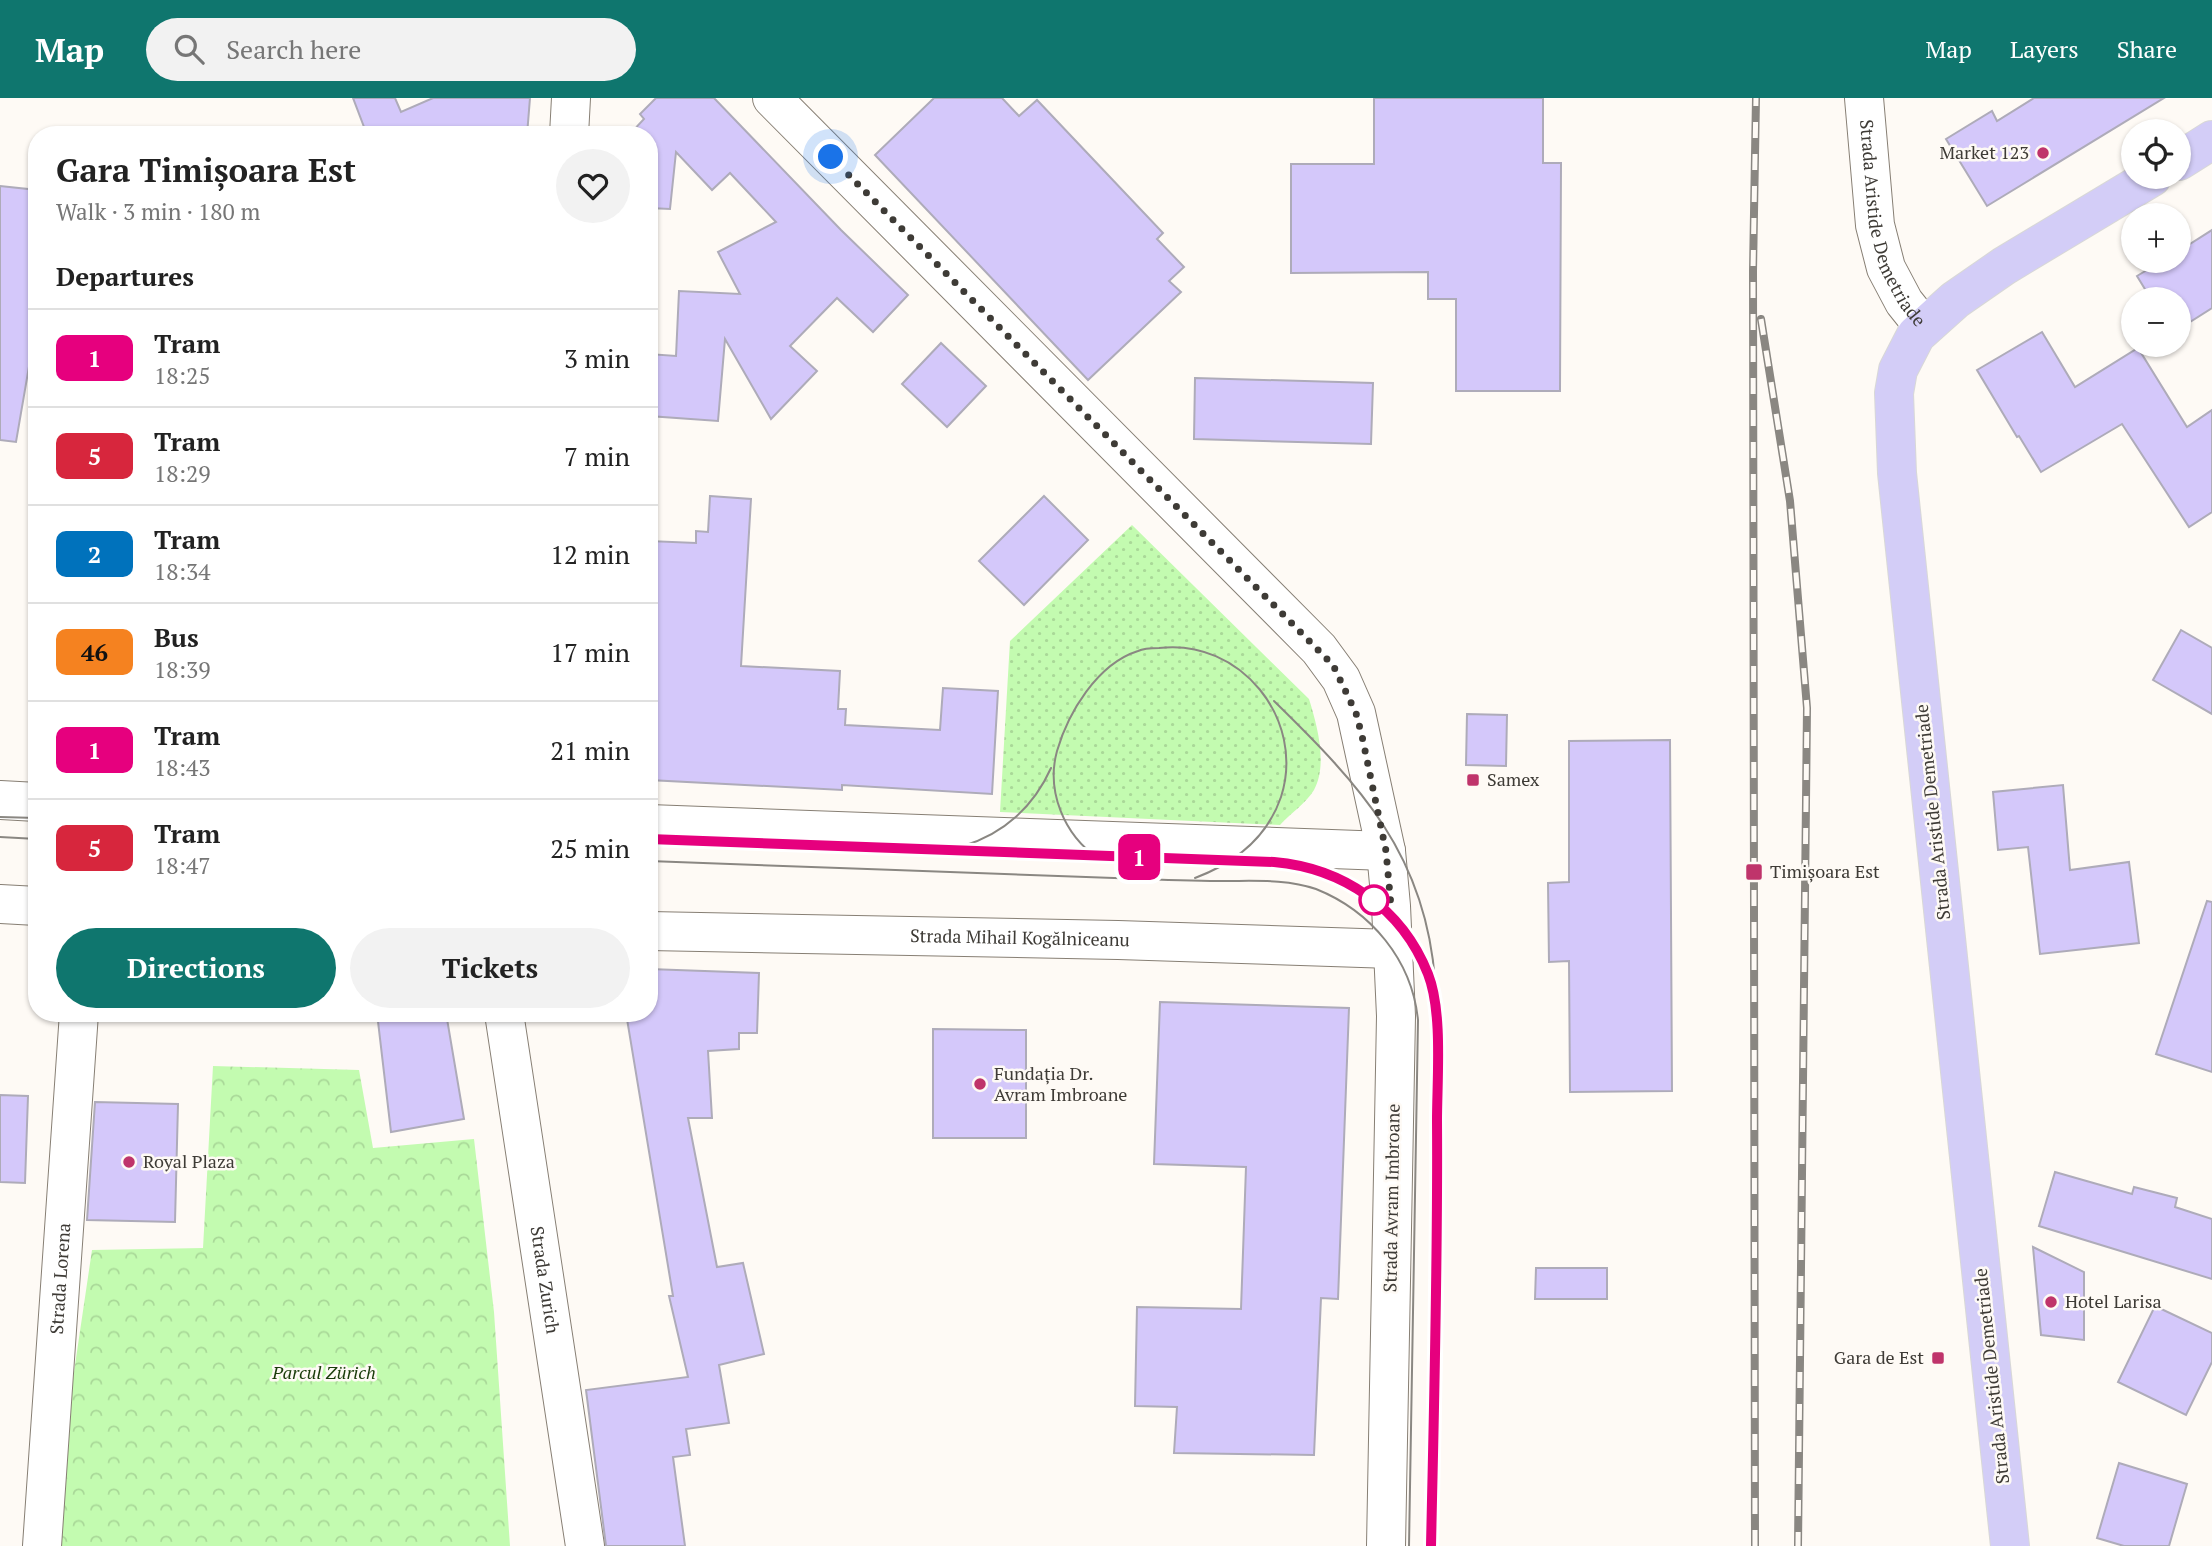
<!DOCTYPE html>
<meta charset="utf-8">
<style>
:root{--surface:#fff;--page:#f2f2f2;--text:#222;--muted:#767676;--line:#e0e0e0;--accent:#0f766e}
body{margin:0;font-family:"PT Serif",serif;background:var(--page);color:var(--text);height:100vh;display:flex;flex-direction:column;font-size:26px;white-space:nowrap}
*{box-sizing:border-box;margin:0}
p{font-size:23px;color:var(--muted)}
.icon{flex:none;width:38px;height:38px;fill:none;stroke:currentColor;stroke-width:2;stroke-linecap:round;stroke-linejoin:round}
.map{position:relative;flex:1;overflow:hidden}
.details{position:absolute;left:28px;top:28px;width:630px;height:896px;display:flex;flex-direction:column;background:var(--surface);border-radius:28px;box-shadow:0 2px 5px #0004}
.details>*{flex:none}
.badge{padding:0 14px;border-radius:10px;font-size:24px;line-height:46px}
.fabs{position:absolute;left:2121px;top:21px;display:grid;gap:14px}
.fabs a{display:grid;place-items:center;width:70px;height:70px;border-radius:50%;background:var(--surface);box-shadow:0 2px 5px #0004;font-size:35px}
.you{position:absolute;width:35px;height:35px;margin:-18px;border:5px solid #fff;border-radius:50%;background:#1a73e8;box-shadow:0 0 0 10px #1a73e833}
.map>.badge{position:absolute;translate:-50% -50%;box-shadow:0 0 0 4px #fff}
h2{padding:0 28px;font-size:26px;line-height:63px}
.round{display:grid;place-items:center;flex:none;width:74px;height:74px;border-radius:37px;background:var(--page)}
.overview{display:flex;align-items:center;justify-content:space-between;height:119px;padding:0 28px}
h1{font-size:33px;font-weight:800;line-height:52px}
.primary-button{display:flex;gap:14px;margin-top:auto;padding:14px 28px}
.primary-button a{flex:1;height:80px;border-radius:42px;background:var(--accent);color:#fff;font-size:28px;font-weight:800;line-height:80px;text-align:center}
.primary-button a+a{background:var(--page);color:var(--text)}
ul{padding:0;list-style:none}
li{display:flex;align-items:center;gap:21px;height:98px;padding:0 28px;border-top:2px solid var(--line)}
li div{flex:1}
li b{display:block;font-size:26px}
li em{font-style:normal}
li .badge{min-width:77px;font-weight:700;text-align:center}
header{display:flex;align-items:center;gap:42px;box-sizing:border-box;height:98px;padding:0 35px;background:var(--accent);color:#fff}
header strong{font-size:33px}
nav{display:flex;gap:38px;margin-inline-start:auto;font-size:24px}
.search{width:490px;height:63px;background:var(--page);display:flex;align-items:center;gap:18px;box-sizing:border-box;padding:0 24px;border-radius:38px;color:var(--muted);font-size:26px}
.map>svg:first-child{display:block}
</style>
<header>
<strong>Map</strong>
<div class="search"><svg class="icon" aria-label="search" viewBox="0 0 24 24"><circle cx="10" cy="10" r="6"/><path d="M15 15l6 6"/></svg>Search here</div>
<nav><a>Map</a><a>Layers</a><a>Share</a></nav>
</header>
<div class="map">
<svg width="2212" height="1448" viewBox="0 0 2212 1448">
<defs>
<pattern id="grass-dots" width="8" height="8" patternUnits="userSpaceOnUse" patternTransform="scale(1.75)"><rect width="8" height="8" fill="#c3fbb0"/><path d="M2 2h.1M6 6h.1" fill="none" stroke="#a9d898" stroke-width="1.8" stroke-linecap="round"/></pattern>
<pattern id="forest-crowns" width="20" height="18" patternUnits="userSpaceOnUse" patternTransform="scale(1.75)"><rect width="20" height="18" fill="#c3fbb0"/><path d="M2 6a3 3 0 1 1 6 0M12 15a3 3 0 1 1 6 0" fill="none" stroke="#a9d898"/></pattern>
</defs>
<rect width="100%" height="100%" fill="#fefaf5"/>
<path fill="url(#grass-dots)" d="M 1132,427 L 1309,601 C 1317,627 1328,666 1314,692 C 1307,704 1290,716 1280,727 L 1000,714 L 1010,543 Z"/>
<polygon fill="url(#forest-crowns)" points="213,968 359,972 373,1050 474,1041 494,1214 510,1448 61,1448 71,1294 92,1152 203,1150"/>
<g fill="#d4c8fa" stroke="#aeabb9" stroke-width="2">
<polygon points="353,0 395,0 401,14 433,0 530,0 527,37 346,37 364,29"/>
<polygon points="656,0 714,0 841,132 908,197 873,234 837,200 790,248 817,273 771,321 725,241 718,323 649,318 649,256 676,258 679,193 740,196 718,154 776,124 730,75 712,92 676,54 670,111 649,110 649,37 629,37 644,21 640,16"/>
<polygon points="934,0 1002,0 1019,18 1037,2 1163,135 1157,141 1184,169 1169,183 1181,194 1088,282 875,57"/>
<polygon points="1374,0 1543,0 1543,65 1561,65 1560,293 1456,293 1456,201 1428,201 1428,174 1291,175 1291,66 1374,66"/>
<polygon points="2034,0 2164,0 1987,108 1946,41 1992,13 1997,23"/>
<polygon points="0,88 37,92 37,222 16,344 0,342"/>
<polygon points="2212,132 2212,210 2179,231 2179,201 2151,201 2137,178 2162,163 2179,163 2179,153"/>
<polygon points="2042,234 2075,289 2138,250 2187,329 2212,312 2212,414 2189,429 2122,326 2041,374 2019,338 2017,339 1977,272"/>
<polygon points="941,245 986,288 947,329 902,286"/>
<polygon points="1195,280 1373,285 1371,346 1194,341"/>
<polygon points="710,398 751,401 741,568 840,573 838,611 846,611 845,627 940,632 943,590 998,593 992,696 842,687 842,692 649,682 649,443 696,445 696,433 708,434"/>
<polygon points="1044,398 1088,442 1024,507 979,463"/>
<polygon points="2181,532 2212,550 2212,616 2153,582"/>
<polygon points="1467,616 1507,617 1506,668 1466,667"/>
<polygon points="1670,642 1672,993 1570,994 1569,863 1549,864 1548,785 1569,784 1569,643"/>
<polygon points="2063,687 2070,772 2129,764 2139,845 2040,856 2028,749 1998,752 1993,694"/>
<polygon points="2207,803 2212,804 2212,974 2156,956"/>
<polygon points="649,871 759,875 757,935 739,935 739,951 708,953 712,1020 688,1020 717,1169 743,1165 764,1256 719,1267 729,1325 686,1331 690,1357 673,1359 685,1448 606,1448 586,1292 688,1279 669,1198 673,1198 626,915 649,915"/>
<polygon points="1160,904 1349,910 1338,1201 1321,1200 1314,1357 1174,1355 1177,1309 1135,1308 1137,1209 1241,1211 1246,1069 1154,1066"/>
<polygon points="377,915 446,915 464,1021 391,1034"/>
<polygon points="933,931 1026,932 1026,1040 933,1040"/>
<polygon points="0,997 28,998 25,1085 0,1084"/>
<polygon points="95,1004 178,1006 175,1124 87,1122"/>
<polygon points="2055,1074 2132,1096 2134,1089 2177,1100 2175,1109 2212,1121 2212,1181 2039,1128"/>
<polygon points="2033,1149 2084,1174 2084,1242 2041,1237"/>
<polygon points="1536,1170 1607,1170 1607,1201 1535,1201"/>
<polygon points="2155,1208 2212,1235 2212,1264 2186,1317 2118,1284"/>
<polygon points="2119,1365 2187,1386 2169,1448 2124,1448 2097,1440"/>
</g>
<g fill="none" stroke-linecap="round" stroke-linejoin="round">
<g stroke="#877f74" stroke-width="40">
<g id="minor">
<polyline points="772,0 1319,551 1341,581 1356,615 1386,753 1391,808 1396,918 1386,1448"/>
<path id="s1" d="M 1864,0 L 1875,127 L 1886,170 L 1904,204 L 1924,229"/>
<polyline points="569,37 571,0"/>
<polyline points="0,702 37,704"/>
<polyline points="649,726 1386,753"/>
<polyline points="0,806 37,808"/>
<path id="s2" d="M 649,833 L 1118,842 L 1392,851"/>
<path id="s3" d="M 504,915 L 585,1448"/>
<path id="s4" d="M 42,1448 L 79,915"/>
</g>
</g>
<g stroke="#d8d8d7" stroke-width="40">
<g id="major">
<polyline points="2179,63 2212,42"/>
<polyline points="2010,1448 1897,375 1894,295 1898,272 1916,237 1955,202 2004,168 2152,79"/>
</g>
</g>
<use href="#minor" stroke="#fff" stroke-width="38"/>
<use href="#major" stroke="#d3cdf7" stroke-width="38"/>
<g stroke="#8a8782" stroke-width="2">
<path d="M 1274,603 C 1360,687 1426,757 1435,883"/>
<polyline points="0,719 37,720"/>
<polyline points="0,739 37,741"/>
<path d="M 649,741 L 1274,764 C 1343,770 1402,810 1428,876 C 1444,916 1437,975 1437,1018 C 1438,1161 1434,1305 1431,1448"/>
<path d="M 963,748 C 1004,736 1034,708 1051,670"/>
<path d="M 1098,760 C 1064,737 1046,693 1057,653 C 1068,615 1097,566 1138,553 C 1144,550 1152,550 1159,550 C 1240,540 1306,621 1281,699 C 1267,740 1235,765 1195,780"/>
<path d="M 649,763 C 813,769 978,775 1142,781 C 1170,782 1198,783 1226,783 C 1256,783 1288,781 1316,791 C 1371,813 1412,862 1418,922 L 1409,1448"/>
</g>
<g stroke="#8a8782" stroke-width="8">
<g id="rail">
<polyline points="1761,221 1790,403 1807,610 1798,1448"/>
<polyline points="1755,1448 1753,173 1756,0"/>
</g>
</g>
<use href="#rail" stroke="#fefaf5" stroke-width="5" stroke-dasharray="16" stroke-linecap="butt"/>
</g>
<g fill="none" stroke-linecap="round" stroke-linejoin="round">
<g stroke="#fff" stroke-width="16">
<path id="line" d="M 649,741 L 1274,764 C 1343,770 1402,810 1428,876 C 1443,914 1437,981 1437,1023 C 1438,1165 1434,1307 1431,1448"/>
</g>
<use href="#line" stroke="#e6007e" stroke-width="10"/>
<polyline stroke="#3e3b36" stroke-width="7" stroke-dasharray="0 12.6" points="831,59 1333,567 1356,615 1362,638 1386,753 1391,808 1374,802"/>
</g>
<g fill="#bf346b" stroke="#fefaf5" stroke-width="2.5">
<circle cx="2043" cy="55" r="7"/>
<rect x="1466" y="675" width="14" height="14" rx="3.5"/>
<rect x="1745" y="765" width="18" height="18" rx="3.5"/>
<circle cx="980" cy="986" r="7"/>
<circle cx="129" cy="1064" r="7"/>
<circle cx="2051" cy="1204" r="7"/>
<rect x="1931" y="1253" width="14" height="14" rx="3.5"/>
</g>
<circle fill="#fff" stroke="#e6007e" stroke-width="3.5" cx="1374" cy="802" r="14"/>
<g text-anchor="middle" stroke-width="5" stroke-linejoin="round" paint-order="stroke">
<g font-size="18" fill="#3e3b36" stroke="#fefaf5" text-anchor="start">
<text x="2029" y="61" text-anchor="end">Market 123</text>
<text x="1487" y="688">Samex</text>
<text x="1770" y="780">Timișoara Est</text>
<text x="994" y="982">Fundația Dr.<tspan x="994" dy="21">Avram Imbroane</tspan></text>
<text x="143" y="1070">Royal Plaza</text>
<text x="2065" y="1210">Hotel Larisa</text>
<text x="1924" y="1266" text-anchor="end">Gara de Est</text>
</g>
<g font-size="18" fill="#3e3b36" stroke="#fefaf5">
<text dy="6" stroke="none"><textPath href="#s1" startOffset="130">Strada Aristide Demetriade</textPath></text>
<text transform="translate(1933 714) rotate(-96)" y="6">Strada Aristide Demetriade</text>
<text dy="6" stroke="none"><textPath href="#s2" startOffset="371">Strada Mihail Kogălniceanu</textPath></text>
<text transform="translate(1392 1100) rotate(-89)" y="6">Strada Avram Imbroane</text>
<text dy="6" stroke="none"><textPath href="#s4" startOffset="268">Strada Lorena</textPath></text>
<text dy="6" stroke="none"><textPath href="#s3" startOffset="270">Strada Zurich</textPath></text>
<text transform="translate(1992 1278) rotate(-96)" y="6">Strada Aristide Demetriade</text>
</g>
<g font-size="18" font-style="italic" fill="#193c09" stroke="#fefaf5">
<text x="324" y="1281">Parcul Zürich</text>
</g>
</g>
</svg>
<div class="fabs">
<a><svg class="icon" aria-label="locate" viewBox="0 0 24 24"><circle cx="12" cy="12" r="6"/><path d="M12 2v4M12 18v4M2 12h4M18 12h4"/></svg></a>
<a>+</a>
<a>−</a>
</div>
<div class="you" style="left:831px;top:59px"></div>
<b class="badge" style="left:1139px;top:759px;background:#e6007e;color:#fff">1</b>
<section class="details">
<div class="overview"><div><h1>Gara Timișoara Est</h1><p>Walk · 3 min · 180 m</p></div><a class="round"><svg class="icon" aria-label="heart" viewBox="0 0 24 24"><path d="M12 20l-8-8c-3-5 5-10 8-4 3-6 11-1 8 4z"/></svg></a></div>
<h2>Departures</h2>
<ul>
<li><span class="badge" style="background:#e6007e;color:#fff">1</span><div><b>Tram</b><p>18:25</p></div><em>3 min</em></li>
<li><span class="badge" style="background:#d7263d;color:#fff">5</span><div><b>Tram</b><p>18:29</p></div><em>7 min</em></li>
<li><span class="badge" style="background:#0072bc;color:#fff">2</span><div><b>Tram</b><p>18:34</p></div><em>12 min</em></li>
<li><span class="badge" style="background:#f58220;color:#111">46</span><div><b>Bus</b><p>18:39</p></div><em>17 min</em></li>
<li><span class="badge" style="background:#e6007e;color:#fff">1</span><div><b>Tram</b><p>18:43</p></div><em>21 min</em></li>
<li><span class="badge" style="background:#d7263d;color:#fff">5</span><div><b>Tram</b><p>18:47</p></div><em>25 min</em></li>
</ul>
<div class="primary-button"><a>Directions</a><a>Tickets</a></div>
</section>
</div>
